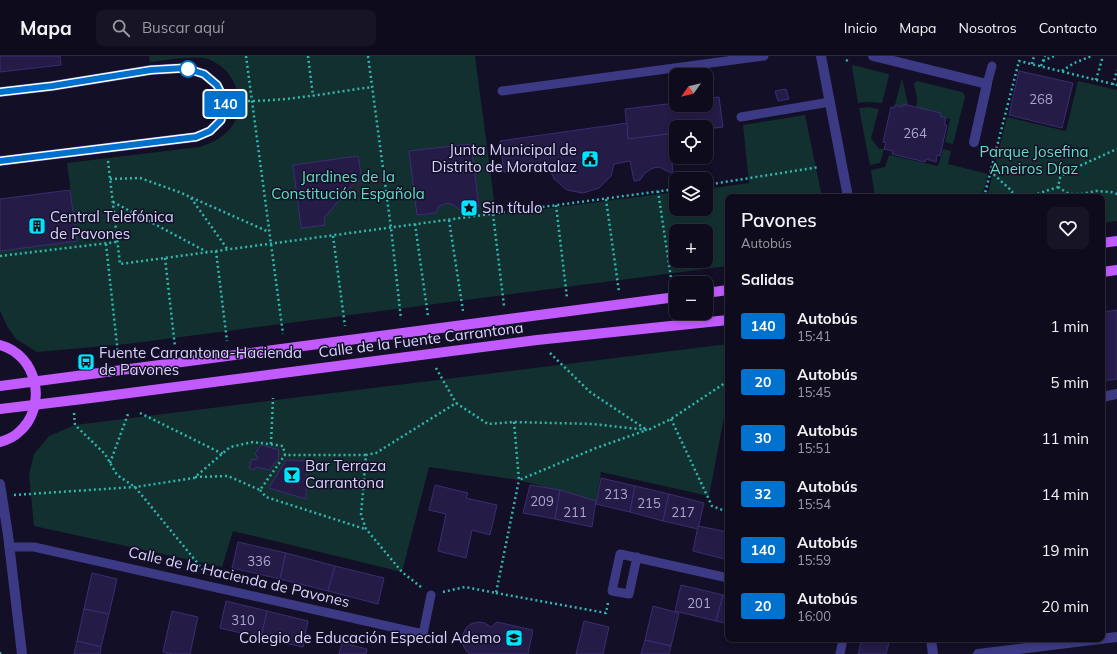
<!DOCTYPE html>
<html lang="es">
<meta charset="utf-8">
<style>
:root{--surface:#0e0b1c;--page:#171425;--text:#f1f3f6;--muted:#9b9ba3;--line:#2e2b3b}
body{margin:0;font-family:Mulish,sans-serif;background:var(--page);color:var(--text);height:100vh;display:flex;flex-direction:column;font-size:15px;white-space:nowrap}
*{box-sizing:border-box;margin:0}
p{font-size:13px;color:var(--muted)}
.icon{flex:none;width:22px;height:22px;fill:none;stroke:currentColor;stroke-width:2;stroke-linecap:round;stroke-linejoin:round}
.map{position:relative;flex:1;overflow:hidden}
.sheet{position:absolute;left:725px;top:138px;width:380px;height:448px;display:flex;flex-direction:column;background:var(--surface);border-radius:8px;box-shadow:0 2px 6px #0003,0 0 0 1px var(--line)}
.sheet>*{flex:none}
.badge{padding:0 8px;border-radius:3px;font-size:14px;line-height:26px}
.needle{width:26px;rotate:236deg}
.tools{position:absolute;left:669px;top:12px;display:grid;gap:8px}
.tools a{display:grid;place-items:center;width:44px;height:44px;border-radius:8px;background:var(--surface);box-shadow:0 2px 6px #0003,0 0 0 1px var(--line);font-size:20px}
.map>.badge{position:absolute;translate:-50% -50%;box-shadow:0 0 0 2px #fff}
h2{padding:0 16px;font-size:15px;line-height:36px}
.round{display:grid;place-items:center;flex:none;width:42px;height:42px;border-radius:8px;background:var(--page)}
.head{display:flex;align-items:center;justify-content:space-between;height:68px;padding:0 16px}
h1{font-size:19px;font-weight:600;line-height:30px}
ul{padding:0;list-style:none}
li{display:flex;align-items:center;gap:12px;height:56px;padding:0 16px}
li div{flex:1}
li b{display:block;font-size:15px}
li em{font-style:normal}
li .badge{min-width:44px;font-weight:700;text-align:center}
header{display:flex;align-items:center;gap:24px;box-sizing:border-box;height:56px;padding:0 20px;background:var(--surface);border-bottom:1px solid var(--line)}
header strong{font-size:19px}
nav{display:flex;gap:22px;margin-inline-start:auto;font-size:14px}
.search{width:280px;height:36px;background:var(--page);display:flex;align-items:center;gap:10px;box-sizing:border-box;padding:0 14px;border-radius:8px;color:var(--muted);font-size:15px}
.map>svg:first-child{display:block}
</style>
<header>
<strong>Mapa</strong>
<div class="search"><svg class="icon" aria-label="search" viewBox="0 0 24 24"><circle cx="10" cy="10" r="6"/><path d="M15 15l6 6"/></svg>Buscar aquí</div>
<nav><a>Inicio</a><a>Mapa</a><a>Nosotros</a><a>Contacto</a></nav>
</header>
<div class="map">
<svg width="1117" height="598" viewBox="0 0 1117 598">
<rect width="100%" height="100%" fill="#130f26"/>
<g fill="#12302f" fill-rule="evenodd">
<path d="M 149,0 L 475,0 L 496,159 L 676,136 L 676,153 L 706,153 L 706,133 L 749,127 L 743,69 L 805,59 L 822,141 L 728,141 L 728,210 L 127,288 L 37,296 L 16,283 L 7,270 L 0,255 L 0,195 L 77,185 L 67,107 L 199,91 C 230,83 249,58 234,27 C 229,15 218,6 205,2 C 190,0 165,4 150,6 ZM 676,175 L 706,175 L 706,205 L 676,205 Z"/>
<polygon points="853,9 888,18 889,20 882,47 868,46 858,47 852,11"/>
<polygon points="902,22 909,53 895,49"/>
<polygon points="917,25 962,36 964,38 965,41 953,88 945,86 950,63 916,54 917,42 914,28"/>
<polygon points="1078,25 1117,34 1117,165 1102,167 1102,141 987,141 1007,61 1066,75"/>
<polygon points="868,51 879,53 871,82 879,93 884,93 880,107 870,109 859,52"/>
<polygon points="943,93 951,95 948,108 988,118 982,141 875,141 871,114 885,111 889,99 938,110"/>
<polygon points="728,288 728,356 725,356 709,440 601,416 596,445 519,424 429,411 402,516 233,475 222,511 34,470 29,419 34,398 49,380 75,369"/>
</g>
<g fill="#241b47" stroke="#3b2d73">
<polygon points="0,0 60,0 61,9 0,16"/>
<polygon points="1019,15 1073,27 1062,72 1009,59"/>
<polygon points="786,33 789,43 778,45 775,35"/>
<polygon points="719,41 723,71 706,73 706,71 676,71 676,77 628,83 625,53 676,47 676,49 706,49 706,43"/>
<polygon points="903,48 941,57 940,60 946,62 944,69 947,69 940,100 937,99 936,106 926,103 925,106 892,98 893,95 884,93 886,87 883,86 891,51 894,52 895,49 902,51"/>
<polygon points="627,67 628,83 676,77 676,101 678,107 672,108 673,116 669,116 659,111 653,112 645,117 640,124 634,125 630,105 614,108 611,120 599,132 583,137 567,134 554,123 549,111 504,116 500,85"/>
<polygon points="471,88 479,151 460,154 454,149 447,147 439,150 436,157 417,159 409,95"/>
<polygon points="358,100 362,124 354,127 324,162 325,169 301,172 293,109"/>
<polygon points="70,134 77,185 0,195 0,143"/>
<polygon points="1117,254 1117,323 1102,325 1102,256"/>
<polygon points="261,389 279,394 278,404 275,406 270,414 256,411 254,414 249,412 252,403 256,404 258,401 255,398"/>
<polygon points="286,404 306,405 306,443 269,432"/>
<polygon points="601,422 635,430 630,456 596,448"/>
<polygon points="435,429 468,437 466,442 497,449 490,479 472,474 466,502 438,495 446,458 429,454"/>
<polygon points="530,429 560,434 555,463 523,457"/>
<polygon points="635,430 669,438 663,465 630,456"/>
<polygon points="560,434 596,445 592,471 555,463"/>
<polygon points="669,438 704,447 698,473 663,465"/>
<polygon points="698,470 728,476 728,504 693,495"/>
<polygon points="238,486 286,497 280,523 232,512"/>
<polygon points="286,497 335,510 328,535 280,523"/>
<polygon points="335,510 384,522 378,548 328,535"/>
<polygon points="92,517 117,523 109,558 84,553"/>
<polygon points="681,529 723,539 716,565 675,555"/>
<polygon points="723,539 728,540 728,568 716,565"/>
<polygon points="226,545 267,555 261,582 220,572"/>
<polygon points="653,550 679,557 671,590 645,584"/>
<polygon points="84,553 109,558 101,591 77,585"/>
<polygon points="172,555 198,561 190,598 173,598 163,596"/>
<polygon points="267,555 308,565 303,591 261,582"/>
<polygon points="584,565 609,571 603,598 576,598"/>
<polygon points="478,566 485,567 491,571 497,566 533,574 528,598 469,598 464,591 462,585 463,578 466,572 471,568"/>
<polygon points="862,583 890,583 886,598 858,598"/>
<polygon points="645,584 671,590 669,598 641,598"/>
<polygon points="77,585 101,591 100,598 74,598"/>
<polygon points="342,587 367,593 366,598 339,598"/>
</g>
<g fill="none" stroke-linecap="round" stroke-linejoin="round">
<g stroke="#2fb8b0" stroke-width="2.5" stroke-dasharray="2 3" stroke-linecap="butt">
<polyline points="246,0 283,278"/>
<polyline points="308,0 313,40"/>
<polyline points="368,0 391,172 401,263"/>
<polyline points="846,4 850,6"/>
<polyline points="1043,5 1054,0"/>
<polyline points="1032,8 1034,0"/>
<polyline points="1041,10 1045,0"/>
<polyline points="1062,15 1074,7 1092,0"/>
<polyline points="1096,24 1103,0"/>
<polyline points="1113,29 1117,14"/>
<path d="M 238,45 C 283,46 328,37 372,31"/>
<polyline points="108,105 120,208 676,133"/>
<polyline points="990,115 1013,136"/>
<polyline points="110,123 140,122 179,136 269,176"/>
<polyline points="706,129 819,111"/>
<polyline points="1058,131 1069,138 1081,138 1096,135 1111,136 1117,138"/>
<polyline points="658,135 672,229"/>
<polyline points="871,141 872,141"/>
<polyline points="984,141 1019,5 1117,29"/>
<polyline points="1008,141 1013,136 1020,141"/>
<polyline points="1028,141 1058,131 1060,122 1066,116 1117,93"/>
<polyline points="191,142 228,194"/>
<polyline points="606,143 619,236"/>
<polyline points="113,146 207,196"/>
<polyline points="556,149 567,242"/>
<polyline points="493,158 504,250"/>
<polyline points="449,164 463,255"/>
<polyline points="415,168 428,260"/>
<polyline points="333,180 345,270"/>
<polyline points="106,188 118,298"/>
<polyline points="216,195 227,285"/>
<polyline points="0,200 117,186"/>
<polyline points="165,202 175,291"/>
<polyline points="550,297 590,336 647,374"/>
<polyline points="436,312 456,347"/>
<polyline points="74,357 75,369 105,398 117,419 135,431 204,515"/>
<polyline points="140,357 223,398"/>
<polyline points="671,363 712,450 728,456"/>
<polyline points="514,366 519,424 596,392 647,374"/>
<polyline points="271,388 273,342"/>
<polyline points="110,407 128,358"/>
<polyline points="195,421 228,420 260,434 285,399"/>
<polyline points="260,434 266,441 365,473"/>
<polyline points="14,439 135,431 194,422 230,391 253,386 283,390 285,399 366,399"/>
<polyline points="421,531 402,516 366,473 361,459 366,399 376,397 456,347 488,368 514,366 592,368 648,374 671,363 728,325"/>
<polyline points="443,536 465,531 496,537 519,424"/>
<polyline points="496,537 606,557 608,547"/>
<polyline points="0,596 0,598"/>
</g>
<g stroke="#3d3a85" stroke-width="9">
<polyline points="987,28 992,10"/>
<polyline points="502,35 764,0"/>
<polyline points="741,61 830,46"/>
<polyline points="9,491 34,491 423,578 431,539"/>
<polyline points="637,501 629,538 612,535 620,498 728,522"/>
<polyline points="840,598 843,583"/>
</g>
<g stroke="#3d3a85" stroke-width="10">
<polyline points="873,0 987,28 974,86"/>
<polyline points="0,36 52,30 151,14 185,12 204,18 217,29 225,45 221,64 210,75 196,81 0,105"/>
<polyline points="1102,341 1117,338"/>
<polyline points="0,428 8,479 22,598"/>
<polyline points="978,598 1117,581"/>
</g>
<g stroke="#3d3a85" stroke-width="10">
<polyline points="821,0 848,141"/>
<polyline points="931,583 933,598"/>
</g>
<g stroke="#c25bff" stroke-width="10">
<polyline points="1102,187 1117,185"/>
<polyline points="1102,216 1117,214"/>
<polyline points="706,237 728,234"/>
<path d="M 0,289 C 38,299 48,351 19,376 C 14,381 7,384 0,386"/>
<polyline points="0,330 676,241"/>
<polyline points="0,353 91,342 537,284 728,264"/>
</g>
</g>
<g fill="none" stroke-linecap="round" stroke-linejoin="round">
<g stroke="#fff" stroke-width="9">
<polyline id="line" points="0,36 52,30 151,14 185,12 204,18 217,29 225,45 221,64 210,75 196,81 0,105"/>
</g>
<use href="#line" stroke="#0072ce" stroke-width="6"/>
</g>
<defs>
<g id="civic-square" transform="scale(0.9)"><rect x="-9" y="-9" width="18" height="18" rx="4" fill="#00e5ff" stroke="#130f26"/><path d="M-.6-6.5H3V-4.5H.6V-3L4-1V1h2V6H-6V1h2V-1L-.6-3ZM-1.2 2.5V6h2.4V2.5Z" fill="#111"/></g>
<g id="sight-square" transform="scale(0.9)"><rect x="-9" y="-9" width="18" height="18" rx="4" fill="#00e5ff" stroke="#130f26"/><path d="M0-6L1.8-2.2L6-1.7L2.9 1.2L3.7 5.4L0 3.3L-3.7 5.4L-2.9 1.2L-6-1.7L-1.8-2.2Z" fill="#111"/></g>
<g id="building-square" transform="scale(0.9)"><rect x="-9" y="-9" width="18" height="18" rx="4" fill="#00e5ff" stroke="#130f26"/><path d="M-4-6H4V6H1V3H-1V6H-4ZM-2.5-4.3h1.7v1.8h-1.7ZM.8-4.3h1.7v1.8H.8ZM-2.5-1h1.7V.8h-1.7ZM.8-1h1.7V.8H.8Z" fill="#111"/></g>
<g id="bus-square" transform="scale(0.9)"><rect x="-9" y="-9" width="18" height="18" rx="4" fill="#00e5ff" stroke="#130f26"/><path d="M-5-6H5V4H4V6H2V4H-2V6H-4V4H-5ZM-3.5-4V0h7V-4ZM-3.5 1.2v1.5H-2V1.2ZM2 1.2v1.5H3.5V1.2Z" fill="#111"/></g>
<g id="bar-square" transform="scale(0.9)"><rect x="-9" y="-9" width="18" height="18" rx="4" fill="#00e5ff" stroke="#130f26"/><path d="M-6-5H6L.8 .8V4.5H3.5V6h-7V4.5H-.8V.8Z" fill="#111"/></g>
<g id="school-square" transform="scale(0.9)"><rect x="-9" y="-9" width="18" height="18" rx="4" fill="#00e5ff" stroke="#130f26"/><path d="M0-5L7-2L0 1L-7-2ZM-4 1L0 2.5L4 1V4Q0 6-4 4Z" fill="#111"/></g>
</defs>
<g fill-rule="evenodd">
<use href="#civic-square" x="590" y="103"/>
<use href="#sight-square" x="469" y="152"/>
<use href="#building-square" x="37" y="170"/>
<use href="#bus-square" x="86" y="306"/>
<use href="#bar-square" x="292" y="419"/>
<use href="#school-square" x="514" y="582"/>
</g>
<circle fill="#fff" stroke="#0072ce" stroke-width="2" cx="188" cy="13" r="8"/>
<g text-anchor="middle" stroke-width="3" stroke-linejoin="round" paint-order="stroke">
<g font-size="13" fill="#aca6d1">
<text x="1041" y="48">268</text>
<text x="915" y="82">264</text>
<text x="616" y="443">213</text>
<text x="542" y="450">209</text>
<text x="649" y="452">215</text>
<text x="575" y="461">211</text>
<text x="683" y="461">217</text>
<text x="259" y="510">336</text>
<text x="699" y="552">201</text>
<text x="243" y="569">310</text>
</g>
<g font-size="15" fill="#d9d4ff" stroke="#130f26" text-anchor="start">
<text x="577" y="99" text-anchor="end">Junta Municipal de<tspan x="577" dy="17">Distrito de Moratalaz</tspan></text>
<text x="482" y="157">Sin título</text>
<text x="50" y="166">Central Telefónica<tspan x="50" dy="17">de Pavones</tspan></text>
<text x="99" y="302">Fuente Carrantona-Hacienda<tspan x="99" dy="17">de Pavones</tspan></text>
<text x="305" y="415">Bar Terraza<tspan x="305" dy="17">Carrantona</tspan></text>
<text x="501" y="587" text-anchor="end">Colegio de Educación Especial Ademo</text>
</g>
<g font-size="15" fill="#5fe0c0" stroke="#130f26">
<text x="1034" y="101">Parque Josefina<tspan x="1034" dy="17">Aneiros Díaz</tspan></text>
<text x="348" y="126">Jardines de la<tspan x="348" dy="17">Constitución Española</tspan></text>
</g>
<g font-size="15" fill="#d9d4ff" stroke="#130f26">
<text transform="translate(421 284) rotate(-7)" y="5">Calle de la Fuente Carrantona</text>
<text transform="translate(239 521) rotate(13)" y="5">Calle de la Hacienda de Pavones</text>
</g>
</g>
</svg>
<div class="tools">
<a><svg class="needle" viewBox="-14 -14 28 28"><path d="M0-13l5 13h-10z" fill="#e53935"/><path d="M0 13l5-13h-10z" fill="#9b9ba3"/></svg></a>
<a><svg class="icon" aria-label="locate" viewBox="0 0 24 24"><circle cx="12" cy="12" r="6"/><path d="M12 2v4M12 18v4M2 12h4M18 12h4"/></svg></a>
<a><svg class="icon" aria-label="layers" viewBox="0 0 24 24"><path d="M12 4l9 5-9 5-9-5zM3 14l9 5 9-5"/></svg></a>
<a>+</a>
<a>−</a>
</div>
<b class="badge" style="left:225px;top:48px;background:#0072ce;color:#fff">140</b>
<section class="sheet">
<div class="head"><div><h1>Pavones</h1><p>Autobús</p></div><a class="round"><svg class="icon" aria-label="heart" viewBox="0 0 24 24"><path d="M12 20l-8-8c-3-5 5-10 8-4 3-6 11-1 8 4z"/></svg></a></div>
<h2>Salidas</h2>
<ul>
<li><span class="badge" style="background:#0072ce;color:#fff">140</span><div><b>Autobús</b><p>15:41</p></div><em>1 min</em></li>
<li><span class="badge" style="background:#0072ce;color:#fff">20</span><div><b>Autobús</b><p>15:45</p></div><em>5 min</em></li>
<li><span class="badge" style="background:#0072ce;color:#fff">30</span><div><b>Autobús</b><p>15:51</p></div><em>11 min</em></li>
<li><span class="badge" style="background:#0072ce;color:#fff">32</span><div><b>Autobús</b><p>15:54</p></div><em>14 min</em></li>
<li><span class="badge" style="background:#0072ce;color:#fff">140</span><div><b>Autobús</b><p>15:59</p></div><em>19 min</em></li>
<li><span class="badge" style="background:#0072ce;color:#fff">20</span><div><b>Autobús</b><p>16:00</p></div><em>20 min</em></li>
</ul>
</section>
</div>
